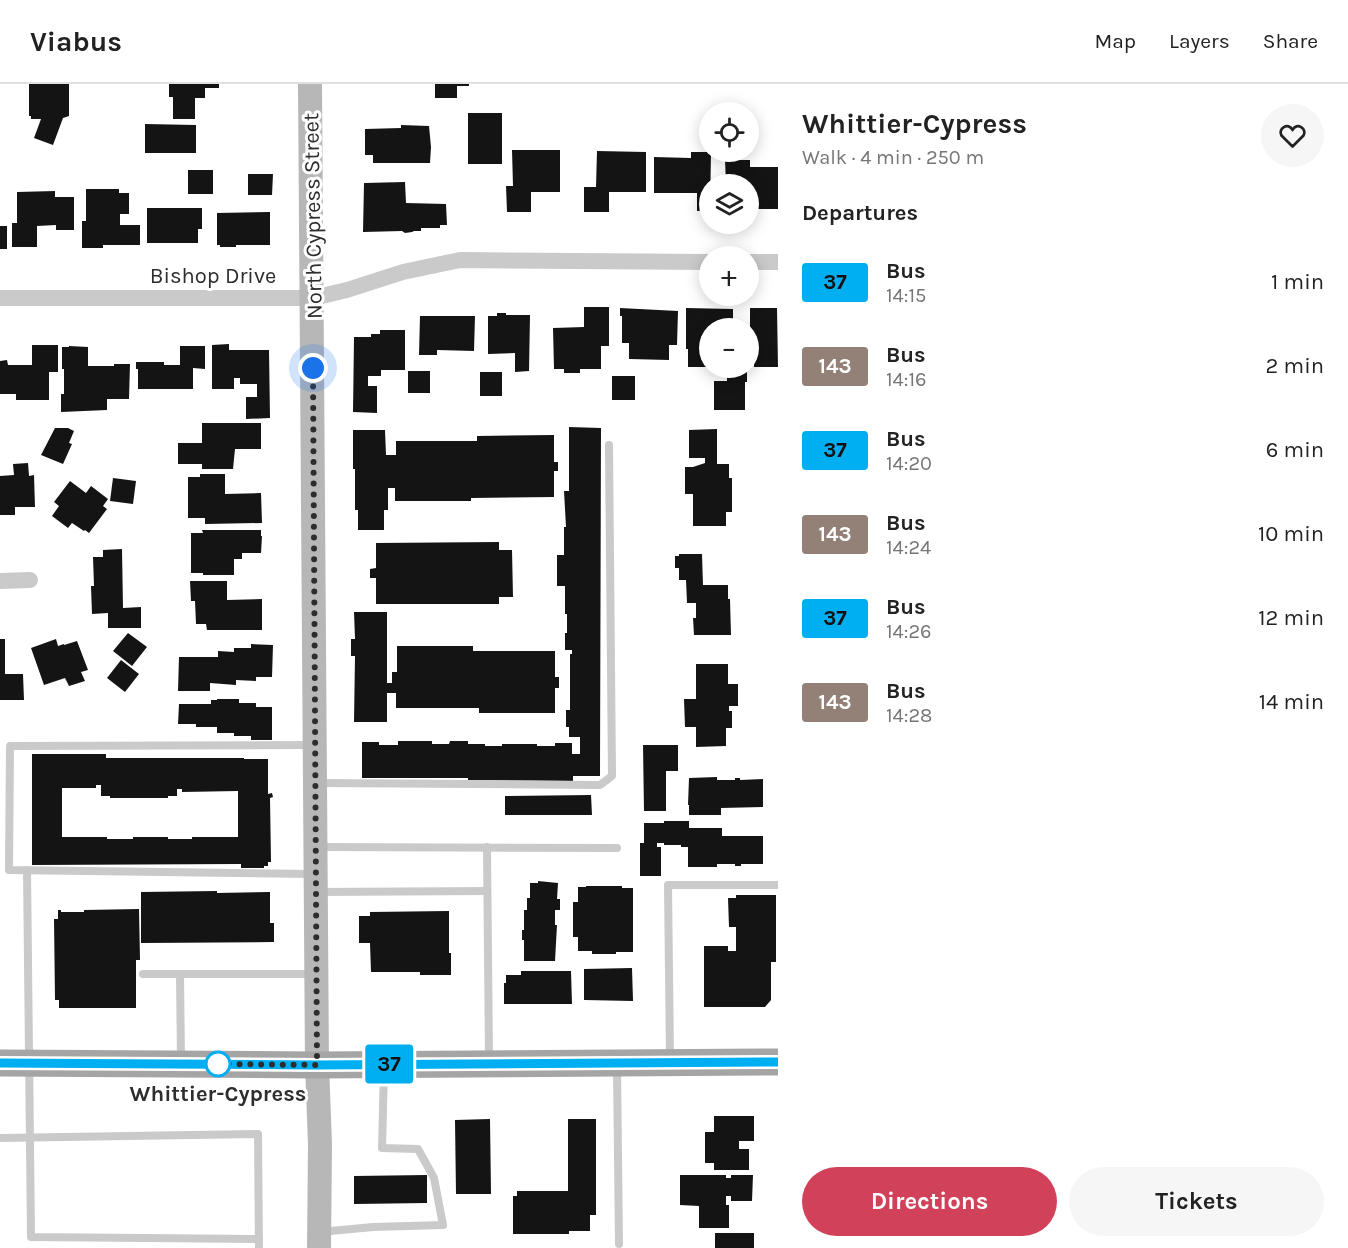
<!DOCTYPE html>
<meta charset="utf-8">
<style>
:root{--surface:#fff;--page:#f6f6f6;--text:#222;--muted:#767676;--line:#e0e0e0;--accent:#d1425a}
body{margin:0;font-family:Karla,sans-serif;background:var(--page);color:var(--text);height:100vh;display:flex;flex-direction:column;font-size:22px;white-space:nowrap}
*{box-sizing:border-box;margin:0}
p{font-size:20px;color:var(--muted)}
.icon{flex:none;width:33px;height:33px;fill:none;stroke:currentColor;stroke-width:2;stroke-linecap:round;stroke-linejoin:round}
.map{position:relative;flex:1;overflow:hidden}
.sheet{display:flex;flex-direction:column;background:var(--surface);width:570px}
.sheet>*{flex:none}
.badge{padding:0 12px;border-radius:4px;font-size:21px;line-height:39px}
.buttons{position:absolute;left:699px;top:18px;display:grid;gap:12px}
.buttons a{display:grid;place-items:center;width:60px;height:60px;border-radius:50%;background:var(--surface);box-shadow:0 3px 15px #0003;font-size:30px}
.you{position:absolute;width:30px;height:30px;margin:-15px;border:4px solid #fff;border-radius:50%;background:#1a73e8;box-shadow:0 0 0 9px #1a73e833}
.map>.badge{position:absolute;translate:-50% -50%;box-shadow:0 0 0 3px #fff}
h2{padding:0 24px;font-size:22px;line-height:54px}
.round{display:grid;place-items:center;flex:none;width:63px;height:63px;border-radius:32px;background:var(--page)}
.head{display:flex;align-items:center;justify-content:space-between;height:102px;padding:0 24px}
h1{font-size:28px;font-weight:700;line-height:45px}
.cta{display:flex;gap:12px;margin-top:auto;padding:12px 24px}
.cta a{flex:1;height:69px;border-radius:36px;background:var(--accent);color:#fff;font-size:24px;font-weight:700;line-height:69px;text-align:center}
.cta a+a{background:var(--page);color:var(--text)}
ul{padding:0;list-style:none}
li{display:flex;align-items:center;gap:18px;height:84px;padding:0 24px}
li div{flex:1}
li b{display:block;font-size:22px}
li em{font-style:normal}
li .badge{min-width:66px;font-weight:700;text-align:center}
header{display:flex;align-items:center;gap:36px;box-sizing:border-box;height:84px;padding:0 30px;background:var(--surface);border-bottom:2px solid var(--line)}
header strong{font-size:28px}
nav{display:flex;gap:33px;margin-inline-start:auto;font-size:21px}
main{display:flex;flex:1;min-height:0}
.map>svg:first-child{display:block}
</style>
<header>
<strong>Viabus</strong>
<nav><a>Map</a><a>Layers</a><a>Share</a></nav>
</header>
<main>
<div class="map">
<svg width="778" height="1164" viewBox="0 0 778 1164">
<rect width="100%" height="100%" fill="#fff"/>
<g fill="#141414" fill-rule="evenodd">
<polygon points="29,0 69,0 69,32 63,34 53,61 34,54 41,35 31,35 31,32 29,32"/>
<polygon points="169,0 219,0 219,4 205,4 205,14 195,14 195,35 173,35 173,13 169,13"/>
<polygon points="435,0 469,0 469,2 457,2 457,14 435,14"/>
<rect x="468" y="29" width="34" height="51"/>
<polygon points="145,40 196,41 196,69 145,69"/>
<polygon points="401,41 429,42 431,63 430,79 373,79 373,71 365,71 365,45 401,44"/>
<polygon points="512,66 560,66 560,108 531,108 531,128 507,128 506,102 513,102"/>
<polygon points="597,67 646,68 646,108 609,108 609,128 584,128 584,103 596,103"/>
<polygon points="691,68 711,68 710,127 697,127 697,109 654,109 654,73 691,74"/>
<polygon points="725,76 750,76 750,83 778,83 778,125 751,125 751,128 748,128 748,100 726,100"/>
<rect x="188" y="86" width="25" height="24"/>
<polygon points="248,90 273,90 272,111 248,111"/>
<polygon points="405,98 406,119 446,120 447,141 440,141 440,144 421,144 421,147 414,147 412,148 405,149 402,147 363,148 364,99"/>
<polygon points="86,105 119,105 119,109 129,109 129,130 120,130 120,141 140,141 140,161 103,161 103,164 82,164 82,137 86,137"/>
<polygon points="55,107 55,113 74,113 74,146 56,146 56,141 37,142 37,163 12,163 12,139 17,139 17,108"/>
<polygon points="147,124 202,124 202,145 198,145 198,159 147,159"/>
<polygon points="270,128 270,161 236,161 236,163 220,163 220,161 217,161 217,129"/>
<rect x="0" y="142" width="7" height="23"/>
<polygon points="584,223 609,223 609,262 601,262 601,285 580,285 580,289 564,289 564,285 554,285 553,244 584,243"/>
<polygon points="620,224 678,227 677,261 669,261 669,276 629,275 629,259 622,259 622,232 620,232"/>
<polygon points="686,224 733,225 733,244 710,244 710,283 688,283 688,265 686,265"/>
<polygon points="750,224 777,224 778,283 754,283 754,268 750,268"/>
<polygon points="497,229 506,229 506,231 530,231 529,287 515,288 515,269 488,270 488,232 497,232"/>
<polygon points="420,232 475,232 474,267 437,266 437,271 419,271"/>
<polygon points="380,246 405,246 405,286 381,286 381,292 368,292 368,302 377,302 377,329 353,328 354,253 371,253 371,250 380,250"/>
<polygon points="229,260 229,266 269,266 270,334 246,335 246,313 257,313 257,300 240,300 240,294 234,294 234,305 212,305 212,261"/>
<polygon points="32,261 58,261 58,288 49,288 49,316 16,316 16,310 0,310 0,277 7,276 8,281 32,281"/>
<polygon points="69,262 88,263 88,282 114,282 114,280 130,280 129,315 107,315 107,326 61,328 61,310 64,310 64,285 62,285 62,263 69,263"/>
<polygon points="180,262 205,262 205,285 193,284 193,305 138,305 138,285 136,285 136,278 164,278 164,281 180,281"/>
<polygon points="727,284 747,284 747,298 745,298 745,326 714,326 714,297 727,297"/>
<rect x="408" y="287" width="22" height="22"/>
<rect x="480" y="288" width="22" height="24"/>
<rect x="612" y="292" width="23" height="24"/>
<polygon points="202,339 261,339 261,365 235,365 233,385 202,385 202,380 178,380 178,359 202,359"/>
<polygon points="569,343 601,344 600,692 573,692 573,697 468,696 468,694 362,694 362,658 379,658 379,661 398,661 398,657 432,657 432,660 449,660 450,657 468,657 468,660 485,660 485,662 502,662 502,660 537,660 537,662 555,662 555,659 572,659 572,670 580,670 580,653 569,653 569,643 566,643 566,626 570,626 570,570 572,570 572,566 565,566 565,549 567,549 567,530 565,530 565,502 557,502 557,471 564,471 564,443 566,443 564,407 569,407"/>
<polygon points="55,344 68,344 74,347 69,359 72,360 63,380 41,371"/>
<polygon points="717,345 717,380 729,380 729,394 732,394 732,428 726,428 726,442 693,442 693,410 685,410 685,383 693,383 705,379 705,374 689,374 689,346"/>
<polygon points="353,346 385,346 386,371 396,371 396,357 477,357 477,352 554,351 554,378 558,378 558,387 554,387 554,413 471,414 471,417 395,417 395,404 388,404 388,426 384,426 384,446 358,446 358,426 355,426 355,385 353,385"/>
<polygon points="28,379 29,392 34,391 35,423 15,423 15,431 0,431 0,392 14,391 13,380"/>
<polygon points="200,390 225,390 225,410 261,409 262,439 205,440 205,434 188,434 188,393 200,393"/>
<polygon points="113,394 136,397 133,420 110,417"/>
<polygon points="70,397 86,409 91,402 108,415 103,422 107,425 89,449 85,446 84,447 72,439 68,444 52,432 59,422 54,418"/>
<polygon points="202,446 261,446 261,452 262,452 261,469 242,469 242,475 234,475 234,491 203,491 203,489 191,489 191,449 203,449"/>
<polygon points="499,458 499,466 512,466 513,513 499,513 499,520 376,520 376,494 370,494 370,485 376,484 376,459"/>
<polygon points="122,465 123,524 141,523 141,544 108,544 108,529 92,530 91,502 94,502 93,473 103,473 103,466"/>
<polygon points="679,470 702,470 703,501 728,501 728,515 730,515 731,551 694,551 693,534 696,534 696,519 687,519 686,496 679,496 679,484 675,484 675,472 679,472"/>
<polygon points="190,497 227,497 227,516 262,515 262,546 207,546 206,540 196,540 195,517 191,517"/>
<polygon points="354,528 387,528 387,599 392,599 392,588 397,588 397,562 473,562 473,567 555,567 555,593 559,593 559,604 555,604 555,629 479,629 479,624 396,624 396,609 387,609 387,638 354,638 355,572 351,572 351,555 355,555"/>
<polygon points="128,549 147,563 132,582 113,567"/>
<polygon points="0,555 5,555 5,590 23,590 24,616 0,616"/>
<polygon points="56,555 58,562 64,560 64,561 77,557 88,586 81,588 85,597 69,602 65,594 44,601 31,564"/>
<polygon points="251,560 273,561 272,593 256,593 256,597 236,596 236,601 210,599 210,607 178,607 179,573 218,573 218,567 234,568 234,564 251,564"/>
<polygon points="121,576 139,590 125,608 107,594"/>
<polygon points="696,580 728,580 728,600 738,600 738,622 729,622 729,627 732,627 732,644 726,644 726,662 696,663 696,643 685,643 684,615 696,615"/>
<polygon points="217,615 239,615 239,619 256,619 256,623 272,623 272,656 251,656 251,652 234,652 234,649 217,649 217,643 196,643 196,640 178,640 179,620 211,620 211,616 217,616"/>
<polygon points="643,661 678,661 678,687 666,687 666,727 644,727"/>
<path d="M 32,670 L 106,670 L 106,674 L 244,674 L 244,675 L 268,675 L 268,710 L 272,709 L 273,713 L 270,714 L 271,778 L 268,778 L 268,782 L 264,782 L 264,784 L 241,784 L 241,780 L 32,781 ZM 96,701 L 101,701 L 101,712 L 110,712 L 110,714 L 168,714 L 168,712 L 177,712 L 177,705 L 182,705 L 182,708 L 238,707 L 238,753 L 192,753 L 192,755 L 168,755 L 168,753 L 133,753 L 133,755 L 107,755 L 107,753 L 62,753 L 62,704 L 96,704 Z"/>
<polygon points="717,693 717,696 735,696 735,694 740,694 740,696 763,695 763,723 721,724 721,731 689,731 689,721 688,721 689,694"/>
<polygon points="591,711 592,731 505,731 505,712"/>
<polygon points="664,737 689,737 689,744 722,744 722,752 763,752 763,780 741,780 741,782 735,782 735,780 717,780 717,783 688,783 688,763 681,763 681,761 664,761 664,759 657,759 657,763 661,763 661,792 640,792 640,759 644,759 644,739 664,739"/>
<polygon points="538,797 558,799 557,815 560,815 560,826 555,826 555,841 557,841 555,877 524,877 524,856 522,856 522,846 524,846 524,826 527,826 527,814 530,814 530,799 538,799"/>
<polygon points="586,802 622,802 622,804 633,804 633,868 616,868 616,870 592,870 592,867 578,867 578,853 573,853 573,818 578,818 578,803 586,803"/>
<polygon points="217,807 217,809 270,808 270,839 274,839 274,858 141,859 141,808"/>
<polygon points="736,811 776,811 776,878 771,878 771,916 765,923 704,923 704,862 728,862 728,867 736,867 736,843 729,843 728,814 736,814"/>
<polygon points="139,825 140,876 136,876 136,924 59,924 59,916 55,916 54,835 58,835 58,826 61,826 61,828 84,828 84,826"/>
<polygon points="449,827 449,869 451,869 451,891 420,891 420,888 371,888 370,859 359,859 359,832 370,832 370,828"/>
<polygon points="632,884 633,917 584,916 584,885"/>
<polygon points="521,887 571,887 572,920 504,920 504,899 506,899 506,891 521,891"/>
<polygon points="714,1032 754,1032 754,1057 739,1057 739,1065 749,1065 749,1086 714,1086 714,1079 705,1079 705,1048 714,1048"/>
<polygon points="490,1035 491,1110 456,1110 455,1036"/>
<polygon points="568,1035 596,1035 596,1131 590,1131 590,1147 569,1147 569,1150 513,1150 513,1112 517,1112 517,1107 568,1107"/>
<polygon points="427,1091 427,1119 354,1120 354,1092"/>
<polygon points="680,1091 726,1091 726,1094 731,1094 731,1091 753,1091 752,1117 731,1117 731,1112 726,1112 726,1121 729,1121 729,1144 699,1144 699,1122 680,1121"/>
<rect x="715" y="1149" width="39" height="15"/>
</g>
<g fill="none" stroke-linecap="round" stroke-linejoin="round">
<g stroke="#cacaca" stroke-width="8">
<polyline points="316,699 600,701 612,692 609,361"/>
<polyline points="316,763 617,764"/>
<polyline points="487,763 489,975"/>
<polyline points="27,786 31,1153 259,1155"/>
<polyline points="312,790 9,786 10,662 313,661"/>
<polyline points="317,808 487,807"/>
<polyline points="143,890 313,890"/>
<polyline points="180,890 181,977"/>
<polyline points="670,976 668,801 778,801"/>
<polyline points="617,982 619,1160"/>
<polyline points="0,1054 258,1050 259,1164"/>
<polyline points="320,1148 373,1143 443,1141 434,1094 418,1065 382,1064 384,985"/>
</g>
<g stroke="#cacaca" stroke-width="16">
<polyline points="748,178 778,178"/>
<polyline points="0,214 313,214 347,206 403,188 460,176 710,178"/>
<polyline points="0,497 30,496"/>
</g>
<polyline stroke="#b7b7b7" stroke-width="24" points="310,0 317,981 320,1060 319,1164"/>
<polyline stroke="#a5a5a5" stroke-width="27" points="0,979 317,981 778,978"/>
</g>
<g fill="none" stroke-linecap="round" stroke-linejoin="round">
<g stroke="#fff" stroke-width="14">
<polyline id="line" points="0,979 317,981 778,978"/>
</g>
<use href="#line" stroke="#00aff2" stroke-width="9"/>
<polyline stroke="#2d2d2d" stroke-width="6" stroke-dasharray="0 10.8" points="218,980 317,981 313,284"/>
</g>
<circle fill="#fff" stroke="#00aff2" stroke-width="3" cx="218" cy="980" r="12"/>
<g text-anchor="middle" stroke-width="6" stroke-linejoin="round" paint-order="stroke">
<g font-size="22" fill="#2d2d2d" stroke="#fff">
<text transform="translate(312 132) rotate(-91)" y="8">North Cypress Street</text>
<text x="213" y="199">Bishop Drive</text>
</g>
<g font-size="22" font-weight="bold" fill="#2d2d2d" stroke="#fff">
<text x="218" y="1017">Whittier-Cypress</text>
</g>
</g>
</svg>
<div class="buttons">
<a><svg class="icon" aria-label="locate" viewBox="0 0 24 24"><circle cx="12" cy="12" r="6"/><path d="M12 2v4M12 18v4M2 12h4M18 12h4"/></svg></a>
<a><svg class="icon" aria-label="layers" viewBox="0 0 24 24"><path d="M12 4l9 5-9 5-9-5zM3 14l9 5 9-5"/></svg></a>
<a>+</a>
<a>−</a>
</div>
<div class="you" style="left:313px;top:284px"></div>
<b class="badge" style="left:389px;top:980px;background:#00aff2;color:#111">37</b>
</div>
<section class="sheet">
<div class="head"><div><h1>Whittier-Cypress</h1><p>Walk · 4 min · 250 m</p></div><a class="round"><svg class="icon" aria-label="heart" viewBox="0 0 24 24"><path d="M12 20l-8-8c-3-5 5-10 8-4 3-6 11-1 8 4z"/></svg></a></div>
<h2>Departures</h2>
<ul>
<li><span class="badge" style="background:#00aff2;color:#111">37</span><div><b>Bus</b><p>14:15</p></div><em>1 min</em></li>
<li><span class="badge" style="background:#938177;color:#fff">143</span><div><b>Bus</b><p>14:16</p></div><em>2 min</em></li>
<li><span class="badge" style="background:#00aff2;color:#111">37</span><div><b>Bus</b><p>14:20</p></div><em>6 min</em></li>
<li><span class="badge" style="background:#938177;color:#fff">143</span><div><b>Bus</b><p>14:24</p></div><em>10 min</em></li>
<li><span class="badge" style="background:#00aff2;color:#111">37</span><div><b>Bus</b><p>14:26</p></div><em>12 min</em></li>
<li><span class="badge" style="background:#938177;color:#fff">143</span><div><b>Bus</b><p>14:28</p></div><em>14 min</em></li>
</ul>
<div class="cta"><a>Directions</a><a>Tickets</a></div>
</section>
</main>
